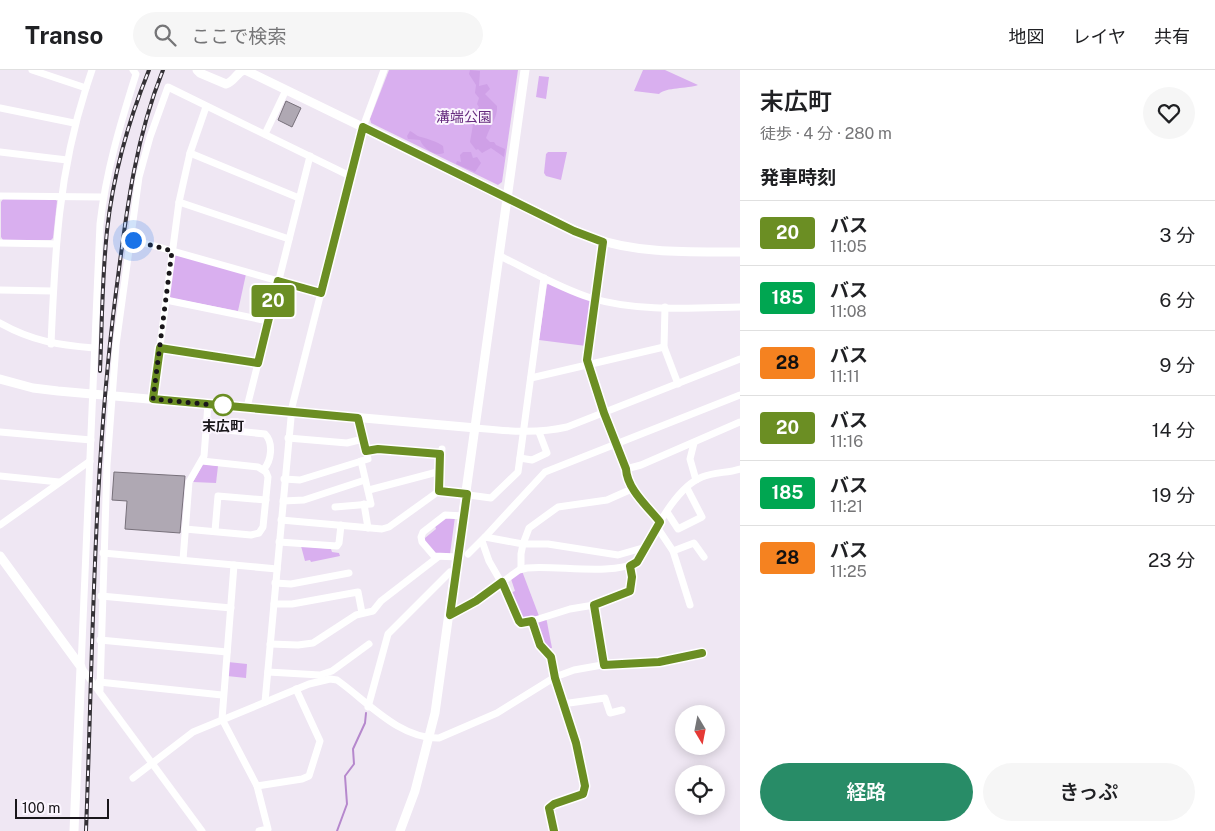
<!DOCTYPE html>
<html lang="ja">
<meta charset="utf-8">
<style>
:root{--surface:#fff;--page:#f6f6f6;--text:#202124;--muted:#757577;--line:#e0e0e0;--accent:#288c67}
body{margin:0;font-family:"Public Sans","Noto Sans JP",sans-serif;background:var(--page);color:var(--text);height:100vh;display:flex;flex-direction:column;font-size:19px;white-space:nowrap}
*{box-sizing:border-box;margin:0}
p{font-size:16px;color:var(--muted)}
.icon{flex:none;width:28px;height:28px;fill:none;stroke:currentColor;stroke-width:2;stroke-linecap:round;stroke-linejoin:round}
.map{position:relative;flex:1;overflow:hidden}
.panel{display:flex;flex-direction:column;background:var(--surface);width:475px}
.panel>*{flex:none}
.badge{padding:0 10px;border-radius:4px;font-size:18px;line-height:32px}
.needle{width:32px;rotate:170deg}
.tools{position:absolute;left:675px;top:635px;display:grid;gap:10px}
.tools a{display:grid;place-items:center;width:50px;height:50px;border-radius:50%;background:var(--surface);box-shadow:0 2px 12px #0003;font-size:25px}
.scale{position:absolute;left:15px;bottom:12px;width:94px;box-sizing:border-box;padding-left:5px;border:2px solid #19161a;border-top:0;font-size:14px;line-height:18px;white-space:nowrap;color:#19161a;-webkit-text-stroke:4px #fbf5fe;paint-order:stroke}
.you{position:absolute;width:25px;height:25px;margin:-12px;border:4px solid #fff;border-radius:50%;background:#1a73e8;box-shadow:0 0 0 8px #1a73e833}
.map>.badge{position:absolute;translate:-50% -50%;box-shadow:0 0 0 2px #fff}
h2{padding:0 20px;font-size:19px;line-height:45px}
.round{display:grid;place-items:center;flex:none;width:52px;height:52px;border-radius:26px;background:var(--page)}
.headline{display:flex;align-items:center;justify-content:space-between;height:85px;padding:0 20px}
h1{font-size:24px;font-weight:600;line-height:38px}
.primary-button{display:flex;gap:10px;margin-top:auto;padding:10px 20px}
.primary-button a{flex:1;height:58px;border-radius:30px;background:var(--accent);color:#fff;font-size:20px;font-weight:600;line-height:58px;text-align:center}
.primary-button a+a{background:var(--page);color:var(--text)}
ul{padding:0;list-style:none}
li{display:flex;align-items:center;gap:15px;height:65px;padding:0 20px;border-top:1px solid var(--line)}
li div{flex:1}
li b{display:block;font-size:19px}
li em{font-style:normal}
li .badge{min-width:55px;font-weight:700;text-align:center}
header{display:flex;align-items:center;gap:30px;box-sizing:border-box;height:70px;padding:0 25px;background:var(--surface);border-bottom:1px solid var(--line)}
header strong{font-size:24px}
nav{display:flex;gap:28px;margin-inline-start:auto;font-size:18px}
.search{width:350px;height:45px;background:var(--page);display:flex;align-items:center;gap:12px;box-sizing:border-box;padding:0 18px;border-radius:28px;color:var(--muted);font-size:19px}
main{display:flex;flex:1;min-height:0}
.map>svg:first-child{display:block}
</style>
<header>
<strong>Transo</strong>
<div class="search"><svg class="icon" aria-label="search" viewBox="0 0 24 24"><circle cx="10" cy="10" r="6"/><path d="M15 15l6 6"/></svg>ここで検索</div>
<nav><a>地図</a><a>レイヤ</a><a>共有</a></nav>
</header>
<main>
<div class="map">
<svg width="740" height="761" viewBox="0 0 740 761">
<rect width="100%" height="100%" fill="#efe7f3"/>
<g fill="#d9afef">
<polygon points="389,0 518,0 502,112 498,115 371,53 370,49"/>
<path d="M 643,0 L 665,0 L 698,15 C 687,19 666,17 659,24 L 634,21 Z"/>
<polygon points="539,6 549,7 546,29 536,27"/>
<polygon points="548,82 567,82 561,110 546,106 544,103 546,84"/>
<polygon points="3,129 55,129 57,131 53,168 51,170 3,170 1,167 1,132"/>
<polygon points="176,185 246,204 238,241 171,228 169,225 174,186"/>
<polygon points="549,213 590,230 592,233 586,276 539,270 547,215"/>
<polygon points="203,394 218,396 216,413 193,412"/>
<polygon points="455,447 450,484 437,485 424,471 425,468 436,459 435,456 444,448"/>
<polygon points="301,476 331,479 332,482 339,483 340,486 311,492 310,490 305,491"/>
<polygon points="522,501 539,546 522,549 510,523 515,521 511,509"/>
<polygon points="546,547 552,578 546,579 542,575 534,551"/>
<polygon points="228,592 247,594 246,608 227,606"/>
</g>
<g fill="#cfa0e7">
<path d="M 470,0 L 480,1 L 479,16 L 487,14 L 490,19 L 485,24 L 497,36 C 498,47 490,56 486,68 L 490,72 L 494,72 L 496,75 L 505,79 L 504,87 L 491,78 L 482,83 L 478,79 L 476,80 L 470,72 L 475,43 L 479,37 L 477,34 L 479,28 L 475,23 L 476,15 L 469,4 Z"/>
<path d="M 410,61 C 414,63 418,67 421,67 C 428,69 436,71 443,76 L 444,83 C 435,87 423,78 420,70 L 408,69 L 407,66 Z"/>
<polygon points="463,82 471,82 473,88 477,87 481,93 475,102 456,94 457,91 461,92 460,85"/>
</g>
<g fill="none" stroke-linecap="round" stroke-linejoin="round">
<polyline stroke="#b688cd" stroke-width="2" points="337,761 347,734 345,706 354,694 353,679 365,653 366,643"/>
</g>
<g fill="#afa8b3" stroke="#77707a">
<polygon points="286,31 301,38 292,57 278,50"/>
<polygon points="114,402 185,406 180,463 125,459 127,431 112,430"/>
</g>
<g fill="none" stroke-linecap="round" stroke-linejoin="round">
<g stroke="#fff" stroke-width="7">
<path d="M 32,0 L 86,18 C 58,105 55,183 51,274"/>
<path d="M 133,0 L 136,4 C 120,55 106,101 100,154 L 81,597 L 202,761"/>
<polyline points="86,18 92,0"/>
<polyline points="0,38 74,53"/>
<polyline points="265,64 286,20"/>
<polyline points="0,82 67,90"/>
<polyline points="190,83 299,128"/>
<polyline points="0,126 103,127"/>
<polyline points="179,132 289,169"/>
<polyline points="130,169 321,223"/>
<path d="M 603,172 L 587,290 L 603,343 L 626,399 C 627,419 648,437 660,452"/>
<polyline points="0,173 55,174"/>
<path d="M 500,186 C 529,200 559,218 591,228 C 637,242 692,238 740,237"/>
<polyline points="0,220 53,221"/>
<polyline points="166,230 268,251"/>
<polyline points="665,237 664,277 678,314"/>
<path d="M 0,253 C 32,271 58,275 94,278"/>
<polyline points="160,278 258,293"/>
<polyline points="531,308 664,277"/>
<polyline points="153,329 179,132 190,83 206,37"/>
<polyline points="247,337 310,86"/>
<path d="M 206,358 L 265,364 C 274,373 271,391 264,399"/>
<path d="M 476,358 C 507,361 536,364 567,357 L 740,289"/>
<polyline points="0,362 91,370"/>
<polyline points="288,368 347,373 363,369"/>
<polyline points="694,373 690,389 696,410"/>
<polyline points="366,381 378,379 440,384"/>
<polyline points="520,388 532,390 547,383 539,362"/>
<polyline points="626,399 641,395 740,352"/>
<polyline points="0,406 59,412"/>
<polyline points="284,409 300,410 368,389 358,347"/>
<polyline points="369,420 441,401"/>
<polyline points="439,421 491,428 518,402 544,208"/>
<polyline points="283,431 304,430 365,410"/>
<polyline points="364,434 368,458"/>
<polyline points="335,437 371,434 361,391"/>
<polyline points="667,442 678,459 702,447 687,418"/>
<polyline points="281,450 382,459 389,457 439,421 442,379"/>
<polyline points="0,455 90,391"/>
<polyline points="657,457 673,481 694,473 704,487"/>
<polyline points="185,459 251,465 259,463 263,457 268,407 266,402 258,397 202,391"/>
<polyline points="215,461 218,426 266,430"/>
<polyline points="485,467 545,402 740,325"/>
<polyline points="482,471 489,491 508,524 519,551 521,553 532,551 540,575 551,587 555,607 576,673 585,716 583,724 554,734 549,738 554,761"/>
<polyline points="279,472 337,476 339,473 341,455"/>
<polyline points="673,481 690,535"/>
<polyline points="103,483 277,499"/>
<polyline points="468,484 485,467 523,474 529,458 558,437 607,430 634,418"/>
<polyline points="458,487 434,486 422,472 421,467 423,462 445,445 464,446"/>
<polyline points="183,490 189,412 204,386 208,334"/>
<polyline points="234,495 222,649 257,716 268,759 259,761"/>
<polyline points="521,499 521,484 523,474 548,474 618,485 646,477"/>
<polyline points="275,513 291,514 349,503"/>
<polyline points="101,526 231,538"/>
<polyline points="274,534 292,534 358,522 362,543"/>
<polyline points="594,535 630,521 632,507 630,496"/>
<path d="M 450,545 L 476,531 L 519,500 L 527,498 C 557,495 612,506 637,492 C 652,467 674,418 702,407 C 714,402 728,403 740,399"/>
<polyline points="532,551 570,539 594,535 605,595"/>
<polyline points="100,570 227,582"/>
<polyline points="270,574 298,575 313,573 356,545 373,541 381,531 438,487"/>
<polyline points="268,602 320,605 332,601 369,574"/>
<polyline points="99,612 222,625"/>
<polyline points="100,620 107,395 116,275 139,107 150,67 168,17 350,106"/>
<polyline points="265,632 292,337 363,57 384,0"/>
<polyline points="562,634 605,628 610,643 622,640"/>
<polyline points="368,637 388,564 450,502"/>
<path d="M 133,708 L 193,662 L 309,614 L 330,609 L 337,610 C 367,631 399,669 439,668 L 497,643 L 555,607 L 574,600 L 602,595 L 662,591 L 702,583"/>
<polyline points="257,716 302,709 309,706 320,671 296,619"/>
</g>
<g stroke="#fff" stroke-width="9">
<path d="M 197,0 L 200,3 L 226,14 C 235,11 236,3 244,0"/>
<path d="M 245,0 L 589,167 C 639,184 688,182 740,182"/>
<polyline points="0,309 33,318 58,321 476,358"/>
<polyline points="0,486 81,597 74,761"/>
<polyline points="400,761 415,721 435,643 525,0"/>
</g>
<g stroke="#343136" stroke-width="4">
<g id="rail">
<path d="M 100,301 C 102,255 102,208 107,161 C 113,105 128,52 149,0"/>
<path d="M 86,761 C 93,581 93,401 116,222 C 126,146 134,72 163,0"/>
</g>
</g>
<use href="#rail" stroke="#fbf5fe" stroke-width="2" stroke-dasharray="5.5" stroke-linecap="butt"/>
</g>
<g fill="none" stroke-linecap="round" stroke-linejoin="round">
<g stroke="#fff" stroke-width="11">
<path id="line" d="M 554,761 L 549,738 L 554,734 L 583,724 L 585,716 L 583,706 L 576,673 L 555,608 L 551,587 L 540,575 L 532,551 L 521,553 L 519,551 L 502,512 L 476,531 L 450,545 L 467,424 L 439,421 L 440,384 L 378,379 L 366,381 L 358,348 L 153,329 L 160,278 L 258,293 L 278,211 L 321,223 L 363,57 L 574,161 L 603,172 L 587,290 L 604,343 L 626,399 C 627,419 648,437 660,452 L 637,492 L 630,496 L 632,507 L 630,521 L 594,535 L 604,595 L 659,592 L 702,583"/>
</g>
<use href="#line" stroke="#6b8e23" stroke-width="8"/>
<polyline stroke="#19161a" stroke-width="5" stroke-dasharray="0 9" points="133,170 172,181 153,329 225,336 223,335"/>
</g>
<circle fill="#fff" stroke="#6b8e23" stroke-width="2.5" cx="223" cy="335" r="10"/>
<g text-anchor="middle" stroke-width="4" stroke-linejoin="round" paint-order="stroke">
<g font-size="14" fill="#652b7e" stroke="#fbf5fe">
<text x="464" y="52">溝端公園</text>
</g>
<g font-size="14" font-weight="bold" fill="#19161a" stroke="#fbf5fe">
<text x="223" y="361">末広町</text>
</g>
</g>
</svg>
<div class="tools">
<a><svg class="needle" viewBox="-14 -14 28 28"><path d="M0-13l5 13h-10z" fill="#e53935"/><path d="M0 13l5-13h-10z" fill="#757577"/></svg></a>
<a><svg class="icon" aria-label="locate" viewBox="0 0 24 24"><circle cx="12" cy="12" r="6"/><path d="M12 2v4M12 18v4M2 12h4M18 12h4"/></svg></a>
</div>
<div class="scale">100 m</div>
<div class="you" style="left:133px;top:170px"></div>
<b class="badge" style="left:273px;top:231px;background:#6b8e23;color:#fff">20</b>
</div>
<section class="panel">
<div class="headline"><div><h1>末広町</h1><p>徒歩 · 4 分 · 280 m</p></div><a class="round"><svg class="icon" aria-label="heart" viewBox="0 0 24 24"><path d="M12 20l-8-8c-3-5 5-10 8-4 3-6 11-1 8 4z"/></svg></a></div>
<h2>発車時刻</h2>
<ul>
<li><span class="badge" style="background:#6b8e23;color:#fff">20</span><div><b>バス</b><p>11:05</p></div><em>3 分</em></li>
<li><span class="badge" style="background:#00a651;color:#fff">185</span><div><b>バス</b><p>11:08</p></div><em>6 分</em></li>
<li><span class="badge" style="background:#f58220;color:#111">28</span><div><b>バス</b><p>11:11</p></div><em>9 分</em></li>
<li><span class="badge" style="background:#6b8e23;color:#fff">20</span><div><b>バス</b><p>11:16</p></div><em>14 分</em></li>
<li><span class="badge" style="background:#00a651;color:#fff">185</span><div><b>バス</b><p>11:21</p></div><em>19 分</em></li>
<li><span class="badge" style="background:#f58220;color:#111">28</span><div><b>バス</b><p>11:25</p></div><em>23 分</em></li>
</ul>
<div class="primary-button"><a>経路</a><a>きっぷ</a></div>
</section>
</main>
